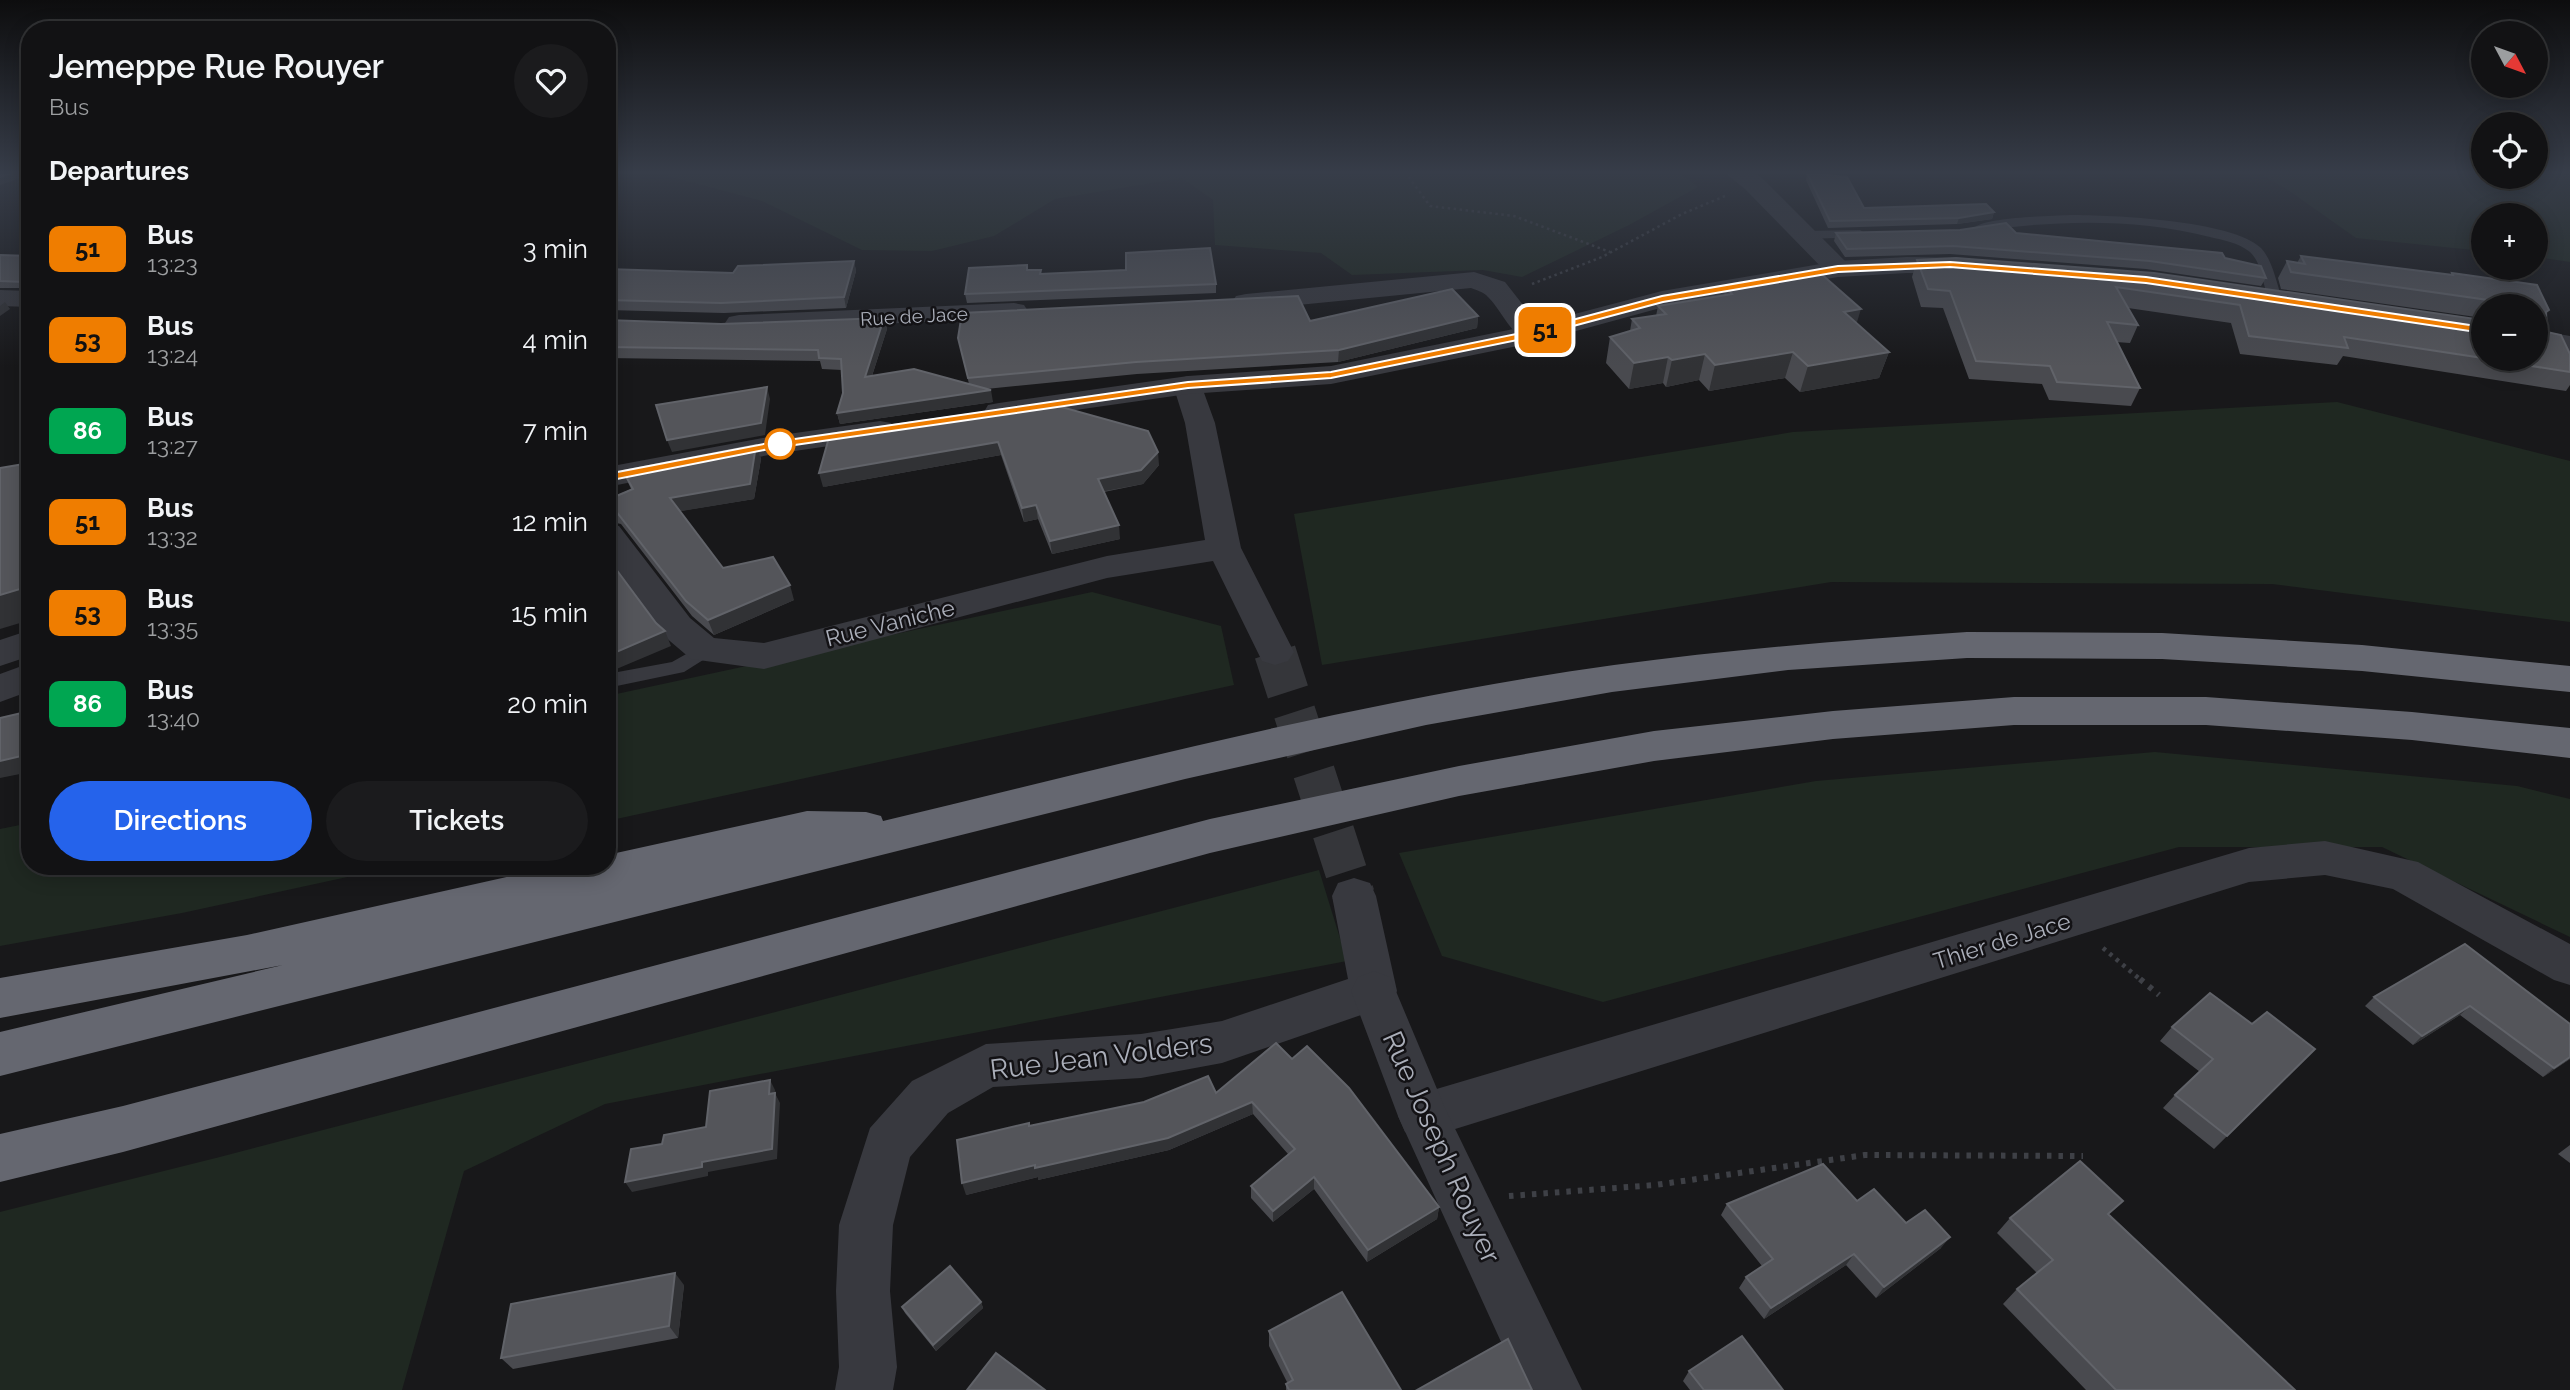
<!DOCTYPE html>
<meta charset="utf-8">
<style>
:root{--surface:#121214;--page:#1b1b1d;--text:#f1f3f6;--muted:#9c9ea0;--line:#313234;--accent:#2563eb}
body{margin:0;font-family:Raleway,sans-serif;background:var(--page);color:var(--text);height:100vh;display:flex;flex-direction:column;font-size:26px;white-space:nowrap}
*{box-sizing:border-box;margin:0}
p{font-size:23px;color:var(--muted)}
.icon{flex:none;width:38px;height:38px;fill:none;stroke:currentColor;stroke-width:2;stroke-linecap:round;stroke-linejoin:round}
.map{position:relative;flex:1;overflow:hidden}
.side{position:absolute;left:21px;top:21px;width:595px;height:854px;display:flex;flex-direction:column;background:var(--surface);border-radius:28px;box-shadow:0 4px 18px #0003,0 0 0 2px var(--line)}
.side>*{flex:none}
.badge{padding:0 14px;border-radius:10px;font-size:24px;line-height:46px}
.needle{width:46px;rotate:131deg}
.buttons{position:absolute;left:2471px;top:21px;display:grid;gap:14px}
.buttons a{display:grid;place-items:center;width:77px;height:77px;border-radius:50%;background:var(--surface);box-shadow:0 4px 18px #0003,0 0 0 2px var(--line);font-size:35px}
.map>.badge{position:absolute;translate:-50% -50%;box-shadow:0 0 0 4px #fff}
h2{padding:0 28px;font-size:26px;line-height:63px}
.round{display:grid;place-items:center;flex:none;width:74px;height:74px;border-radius:37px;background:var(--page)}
.headline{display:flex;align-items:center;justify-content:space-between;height:119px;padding:0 28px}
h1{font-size:33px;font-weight:600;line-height:52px}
.button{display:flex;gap:14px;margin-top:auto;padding:14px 28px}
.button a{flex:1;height:80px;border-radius:42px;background:var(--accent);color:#fff;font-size:28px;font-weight:600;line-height:80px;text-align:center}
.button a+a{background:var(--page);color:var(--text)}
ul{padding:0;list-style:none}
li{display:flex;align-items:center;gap:21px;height:91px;padding:0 28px}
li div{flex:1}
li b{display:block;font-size:26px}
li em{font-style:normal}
li .badge{min-width:77px;font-weight:700;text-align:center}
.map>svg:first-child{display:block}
</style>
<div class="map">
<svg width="2570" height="1390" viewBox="0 0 2570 1390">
<rect width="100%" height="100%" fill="#18181a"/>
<g fill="#1f2821">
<polygon points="653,172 1679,172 1698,187 1629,225 1522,277 1483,270 1352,275 1321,253 1215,245 1213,200 1182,178 1055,199 994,236 932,251 862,250 762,201"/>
<polygon points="2257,172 2483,172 2483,177 2536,177 2536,172 2570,172 2570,262 2536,257 2536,215 2483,215 2483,251 2356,238 2288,190"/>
<polygon points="2337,402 2570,461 2570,622 2272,584 1831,582 1322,665 1294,514 1793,432"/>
<polygon points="1092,592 1221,626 1234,685 607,821 607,696"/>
<polygon points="2155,752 2517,786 2570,799 2570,937 2382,847 2179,847 1603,1002 1442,956 1399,853 1816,781"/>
<polygon points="30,823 30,866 398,866 182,913 0,946 0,829"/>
<polygon points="1319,870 1347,961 605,1104 464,1171 402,1390 0,1390 0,1212 216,1158"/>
</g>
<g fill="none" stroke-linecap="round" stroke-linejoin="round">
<polyline stroke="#35363a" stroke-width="42" stroke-dasharray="42 21" stroke-linecap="butt" points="1275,652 1354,896"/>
<g stroke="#3e4046" stroke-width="2.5" stroke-dasharray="2.5 3.5" stroke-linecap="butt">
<polyline points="1405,172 1430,206 1514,216 1610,252"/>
<polyline points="1532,284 1602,257 1682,214 1725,196"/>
</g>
<polyline stroke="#3e4046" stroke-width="4.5" stroke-dasharray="3.5 5" stroke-linecap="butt" points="2103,948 2142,981"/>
<g stroke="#3e4046" stroke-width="6" stroke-dasharray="4.5 7" stroke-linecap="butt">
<polyline points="2140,979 2159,995"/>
<polyline points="1509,1196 1655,1185 1865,1155 2083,1156"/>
</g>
<g fill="#38393f" fill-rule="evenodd">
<path d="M 2070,215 C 2111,215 2232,220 2261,248 C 2273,261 2276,282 2282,298 L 2275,302 L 2270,301 C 2262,286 2263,264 2250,252 C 2239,243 2223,240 2210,237 C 2135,218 2057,220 1981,231 L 1975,227 C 1988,217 2050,216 2070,215 Z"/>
<polygon points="1860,230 1866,234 1865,237 1805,239 1799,235 1805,231"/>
<polygon points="704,644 711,645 713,650 711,655 684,672 607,688 607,674 672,662"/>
</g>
<g fill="#38393f" fill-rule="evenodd">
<polygon points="1724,172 1753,172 1763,179 1847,263 1851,269 1847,275 1838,277 1829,275 1745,189"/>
<path d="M 1474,272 L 1505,282 L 1546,334 L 1542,340 C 1513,347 1505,312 1486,295 C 1483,292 1476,290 1471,288 L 1246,310 L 1236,308 L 1232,302 L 1236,296 L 1246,294 Z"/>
<polygon points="0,290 30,291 30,307 0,306"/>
<polygon points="1014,303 1024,305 1028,311 1024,317 739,331 729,329 725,323 729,317 739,315"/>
<polygon points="1188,376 1199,379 1215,423 1241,548 1294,652 1288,661 1275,665 1262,661 1213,561 1107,578 764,669 691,659 664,636 607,558 607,523 619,526 690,618 714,638 764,643 1107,556 1205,540 1185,423 1173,385 1177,379"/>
<polygon points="2325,841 2418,862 2570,944 2570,985 2554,980 2393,889 2325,875 2249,882 1423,1139 1405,1132 1398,1116 1405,1100 1423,1093 2249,848"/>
<polygon points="1354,878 1370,883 1376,896 1397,991 1390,1005 1222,1063 1141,1078 993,1087 948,1113 910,1157 893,1225 890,1291 897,1367 893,1390 835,1390 839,1367 836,1291 839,1225 870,1128 912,1081 986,1044 1141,1034 1222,1021 1348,979 1332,896 1338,883"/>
</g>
<g fill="#38393f" fill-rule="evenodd">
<polygon points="1907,257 1967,258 1976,260 1980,266 1976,272 1967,274 1907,273 1838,277 1664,307 1532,343 1331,384 1188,394 999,421 988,419 984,412 988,405 999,403 1188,376 1331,366 1529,326 1662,291 1838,261"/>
<polygon points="2536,330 2570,336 2570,354 2536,348"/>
<polygon points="880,421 891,423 896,430 891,437 774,454 607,487 607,467 774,436"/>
<polygon points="30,630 30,656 0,666 0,640"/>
<polygon points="30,663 30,691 0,702 0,674"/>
<polygon points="1374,971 1390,977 1445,1108 1582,1390 1523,1390 1398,1116 1351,991 1358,977"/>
</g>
<g fill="#656770" fill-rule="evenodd">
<path d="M 1967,632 L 2162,633 L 2362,645 L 2570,666 L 2570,692 L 2362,671 L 2162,659 L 1967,658 L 1788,670 L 1612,692 L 1426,725 L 1185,779 L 0,1076 L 0,1032 L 283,965 L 0,1018 L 0,978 L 247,935 L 556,866 L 607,866 L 607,855 L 807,811 L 866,812 L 881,816 L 883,821 C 1125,763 1368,699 1614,665 C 1732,649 1849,640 1967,632 Z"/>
<polygon points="2014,697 2206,697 2412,712 2570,728 2570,758 2412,740 2206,725 2014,725 1833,739 1654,761 1459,796 1210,853 123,1152 0,1182 0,1134 123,1106 1210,819 1459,766 1654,731 1833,711"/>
</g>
</g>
<g fill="#494a4f">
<polygon points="1807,173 1864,208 1994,212 1992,219 1957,224 1828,228 1806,180"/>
<polygon points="1836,233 2016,233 2225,258 2266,278 2261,286 2146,269 1950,254 1845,257 1834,241"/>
<polygon points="0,255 30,256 29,288 0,288"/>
<polygon points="2301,256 2451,275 2452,273 2537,285 2549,310 2546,314 2547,332 2561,335 2570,354 2570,385 2566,391 2343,356 2337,365 2240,354 2231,323 2128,308 2138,325 2130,343 2116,342 2140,388 2131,406 2049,400 2042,384 1969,379 1943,308 1921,307 1912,277 1917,260 1956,258 2154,273 2483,320 2483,359 2536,359 2536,306 2483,306 2483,318 2281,289 2278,278 2287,261 2297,263"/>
<polygon points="854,261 856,271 846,308 724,313 607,310 607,269 733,273"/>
<polygon points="1027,265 1028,270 1041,270 1041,274 1216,284 1216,293 967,303 965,294"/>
<polygon points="1726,287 1857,324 1889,352 1879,378 1800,392 1785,378 1709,391 1699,380 1666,387 1663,383 1629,389 1606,363 1610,337 1630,331 1632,319 1656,316 1658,306 1724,295"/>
<polygon points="1478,316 1477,328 1338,362 1137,374 986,389 993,402 840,424 837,413 843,393 842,370 822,369 820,361 607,358 607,320 721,324 884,318 887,329 872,376 969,384 958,338 1310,321"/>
<polygon points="1047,403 1159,465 1143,484 1104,492 1120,539 1052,554 1038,519 1024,522 1001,455 823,487"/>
<polygon points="756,445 761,459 754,499 680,511 723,568 794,600 714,635 692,616 621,524 607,521 607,500 631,489 623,471"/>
<polygon points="2465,944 2570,1059 2543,1077 2460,1015 2413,1045 2365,1006 2374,997"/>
<polygon points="2252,1024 2315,1049 2214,1149 2163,1108 2175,1095 2200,1072 2160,1041 2172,1027"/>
<polygon points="1276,1043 1439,1207 1437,1219 1367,1262 1314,1189 1273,1222 1251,1198 1251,1186 1288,1154 1253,1114 1169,1150 1038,1180 1038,1177 966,1195 1029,1126 1216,1093"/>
<polygon points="2570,1145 2570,1163 2558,1154"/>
<polygon points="1857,1201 1906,1223 1941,1248 1876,1298 1846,1265 1764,1319 1739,1288 1746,1277 1762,1266 1721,1215 1727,1204"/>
<polygon points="2110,1215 2295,1390 2086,1390 2003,1304 2017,1289 2037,1273 1997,1233 2010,1218"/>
<polygon points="684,1285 678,1338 513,1369 501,1358"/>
<polygon points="981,1302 983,1308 936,1351 905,1313 902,1307"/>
<polygon points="1269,1331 1401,1390 1286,1390 1286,1384 1288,1384 1269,1346"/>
<polygon points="1689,1371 1783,1390 1690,1390 1683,1381"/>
</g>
<g fill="#313235">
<polygon points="14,172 30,172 30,175 0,185 0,177"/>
<polygon points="1994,212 1992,219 1957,224 1959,218"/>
<polygon points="854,261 856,271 846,308 844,297"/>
<polygon points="5,302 10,309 0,316 0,306"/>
<polygon points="1861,309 1853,335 1844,312"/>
<polygon points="1478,316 1477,328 1338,362 1339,350"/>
<polygon points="884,318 887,329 868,388 865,377"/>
<polygon points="1793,352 1785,378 1709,391 1715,365"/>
<polygon points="1889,352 1879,378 1800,392 1808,366"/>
<polygon points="1705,354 1699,380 1666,387 1672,360"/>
<polygon points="1668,357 1663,383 1629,389 1634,363"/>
<polygon points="767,387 770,399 765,435 672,452 667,440"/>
<polygon points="991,390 993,402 840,424 837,413"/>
<polygon points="607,406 612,418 617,447 607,450"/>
<polygon points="998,442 1001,455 823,487 819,473"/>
<polygon points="756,445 761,459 754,499 676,512 670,498"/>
<polygon points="1158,452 1159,465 1143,484 1100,492 1098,479"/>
<polygon points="1036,505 1038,519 1024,522 1022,508"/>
<polygon points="1119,525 1120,539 1052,554 1050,541"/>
<polygon points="790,585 794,600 714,635 708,620"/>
<polygon points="30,586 30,620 0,629 0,595"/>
<polygon points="665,631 671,646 607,673 607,656"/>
<polygon points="30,754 30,772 0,778 0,761"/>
<polygon points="2470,1006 2460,1015 2413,1045 2422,1036"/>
<polygon points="2570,1057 2570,1059 2543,1077 2554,1068"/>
<polygon points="770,1080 775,1090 774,1104 769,1094"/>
<polygon points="775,1093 780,1103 777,1159 708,1172 708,1176 632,1192 625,1182"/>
<polygon points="1252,1102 1253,1114 1169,1150 1038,1180 1038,1177 966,1195 962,1183"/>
<polygon points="1314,1177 1314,1189 1273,1222 1273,1211"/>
<polygon points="1439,1207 1437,1219 1367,1262 1368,1250"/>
<polygon points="1950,1237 1941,1248 1876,1298 1884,1287"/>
<polygon points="1854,1254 1846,1265 1764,1319 1771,1308"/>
<polygon points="675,1273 684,1285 678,1338 669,1326"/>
<polygon points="981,1302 983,1308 936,1351 933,1345"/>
</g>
<g fill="#54555a" stroke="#616369" stroke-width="2">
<polygon points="0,172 14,172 0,177"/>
<polygon points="1807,173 1847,177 1864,208 1986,204 1994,212 1959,218 1830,221"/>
<polygon points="2006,223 2016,233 2222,253 2225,258 2261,266 2266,278 2150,261 1953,246 1847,249 1836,233 1960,230"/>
<polygon points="1210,248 1216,284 965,294 969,268 1027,265 1027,270 1041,270 1040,274 1126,270 1126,253"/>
<polygon points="0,255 30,256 30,285 28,286 25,282 0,281"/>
<polygon points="2301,256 2453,275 2452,273 2537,285 2549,310 2546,312 2547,332 2561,335 2570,354 2570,372 2487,359 2536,359 2536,306 2496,306 2495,301 2291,272 2287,261 2305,264"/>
<polygon points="1956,258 2154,273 2483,320 2483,358 2344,337 2348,348 2249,336 2240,305 2116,287 2138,325 2107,322 2140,388 2057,382 2050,366 1976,361 1950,291 1928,289 1917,260"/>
<polygon points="854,261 844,297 721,303 607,300 607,269 733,273 738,266"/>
<polygon points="1819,272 1861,309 1844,312 1889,352 1808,366 1793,352 1715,365 1705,354 1672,360 1668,357 1634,363 1610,337 1640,328 1632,319 1666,314 1658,306 1732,294 1726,287"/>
<polygon points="1452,289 1478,316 1339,350 1136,362 968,378 958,338 962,313 1298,296 1310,321"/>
<polygon points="884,318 865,377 914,369 991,390 837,413 843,393 841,359 819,358 818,350 607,347 607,320 721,324"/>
<polygon points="767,387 761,423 667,440 656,405"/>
<polygon points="1047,403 1148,431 1158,452 1141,470 1098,479 1119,525 1050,541 1036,505 1022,508 998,442 819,473 830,434"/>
<polygon points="607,407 612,434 607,435"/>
<polygon points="756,445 750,484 670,498 723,568 773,557 790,585 708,620 686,601 615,510 607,508 607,500 633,489 623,471"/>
<polygon points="30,463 30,586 0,595 0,468"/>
<polygon points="607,557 656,623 665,631 607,656"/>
<polygon points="30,711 30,754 0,761 0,718"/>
<polygon points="2465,944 2570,1024 2570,1057 2554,1068 2470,1006 2422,1036 2374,997"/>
<polygon points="2210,993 2252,1024 2267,1012 2315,1049 2227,1136 2175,1095 2213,1059 2172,1027"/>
<polygon points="1276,1043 1292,1059 1307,1046 1349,1088 1439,1207 1368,1250 1314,1177 1273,1211 1251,1186 1295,1149 1252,1102 1168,1138 1035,1168 1035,1165 962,1183 957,1140 1029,1123 1029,1126 1144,1102 1208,1076 1216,1093"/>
<polygon points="770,1080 769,1094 775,1093 772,1149 702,1162 702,1167 625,1182 631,1149 662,1144 664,1135 706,1127 710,1091"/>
<polygon points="2080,1161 2123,1201 2108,1214 2295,1390 2116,1390 2017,1289 2053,1260 2010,1218"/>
<polygon points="1823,1164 1857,1201 1874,1189 1906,1223 1925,1210 1950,1237 1884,1287 1854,1254 1771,1308 1746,1277 1773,1259 1727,1204"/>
<polygon points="950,1266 981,1302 933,1345 902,1307"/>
<polygon points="675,1273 669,1326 501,1358 511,1304"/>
<polygon points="1342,1292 1401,1390 1289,1390 1286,1384 1293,1380 1269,1331"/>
<polygon points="1742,1336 1783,1390 1704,1390 1689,1371"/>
<polygon points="1508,1339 1532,1390 1417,1390"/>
<polygon points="996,1353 1045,1390 967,1390"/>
</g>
<linearGradient id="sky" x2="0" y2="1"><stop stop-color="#0d0d0e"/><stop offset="0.47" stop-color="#373d49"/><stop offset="1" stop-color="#373d49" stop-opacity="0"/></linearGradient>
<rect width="2570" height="367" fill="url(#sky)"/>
<polygon fill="#ef7d00" stroke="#fff" stroke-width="2" points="1950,262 2146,277 2483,327 2488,330 2483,333 2146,283 1950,267 1838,272 1663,302 1532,337 1331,378 1188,388 774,448 607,481 601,477 607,474 774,442 1188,382 1331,372 1531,331 1662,296 1838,266"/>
<circle fill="#fff" stroke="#ef7d00" stroke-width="3.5" cx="780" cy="444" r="14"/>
<g text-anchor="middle" stroke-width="5" stroke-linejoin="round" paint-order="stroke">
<g font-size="19" fill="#aaaeb9" stroke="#131215">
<text transform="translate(914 316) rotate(-3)" y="7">Rue de Jace</text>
</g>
<g font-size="23" fill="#aaaeb9" stroke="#131215">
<text transform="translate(890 623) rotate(-14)" y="8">Rue Vaniche</text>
<text transform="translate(2002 941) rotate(-17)" y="8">Thier de Jace</text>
</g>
<g font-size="28" fill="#aaaeb9" stroke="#131215">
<text transform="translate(1101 1056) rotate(-7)" y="10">Rue Jean Volders</text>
<text transform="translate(1442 1147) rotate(66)" y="10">Rue Joseph Rouyer</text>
</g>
</g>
</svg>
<div class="buttons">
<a><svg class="needle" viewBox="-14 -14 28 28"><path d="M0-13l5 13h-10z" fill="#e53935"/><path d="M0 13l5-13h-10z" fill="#9c9ea0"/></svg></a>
<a><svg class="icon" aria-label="locate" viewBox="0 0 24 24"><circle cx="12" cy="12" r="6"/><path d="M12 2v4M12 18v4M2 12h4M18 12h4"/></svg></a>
<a>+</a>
<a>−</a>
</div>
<b class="badge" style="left:1545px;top:330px;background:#ef7d00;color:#111">51</b>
<section class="side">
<div class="headline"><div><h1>Jemeppe Rue Rouyer</h1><p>Bus</p></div><a class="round"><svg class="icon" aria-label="heart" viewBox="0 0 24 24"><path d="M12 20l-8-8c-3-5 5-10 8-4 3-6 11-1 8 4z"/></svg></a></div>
<h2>Departures</h2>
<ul>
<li><span class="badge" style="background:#ef7d00;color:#111">51</span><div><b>Bus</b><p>13:23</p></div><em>3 min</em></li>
<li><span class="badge" style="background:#ef7d00;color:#111">53</span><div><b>Bus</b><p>13:24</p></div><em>4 min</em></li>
<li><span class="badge" style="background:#00a651;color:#fff">86</span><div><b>Bus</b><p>13:27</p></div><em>7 min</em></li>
<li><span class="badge" style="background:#ef7d00;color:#111">51</span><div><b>Bus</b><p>13:32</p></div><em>12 min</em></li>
<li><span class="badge" style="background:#ef7d00;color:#111">53</span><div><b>Bus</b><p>13:35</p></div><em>15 min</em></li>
<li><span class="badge" style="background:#00a651;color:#fff">86</span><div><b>Bus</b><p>13:40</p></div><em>20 min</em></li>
</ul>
<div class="button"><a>Directions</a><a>Tickets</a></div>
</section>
</div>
